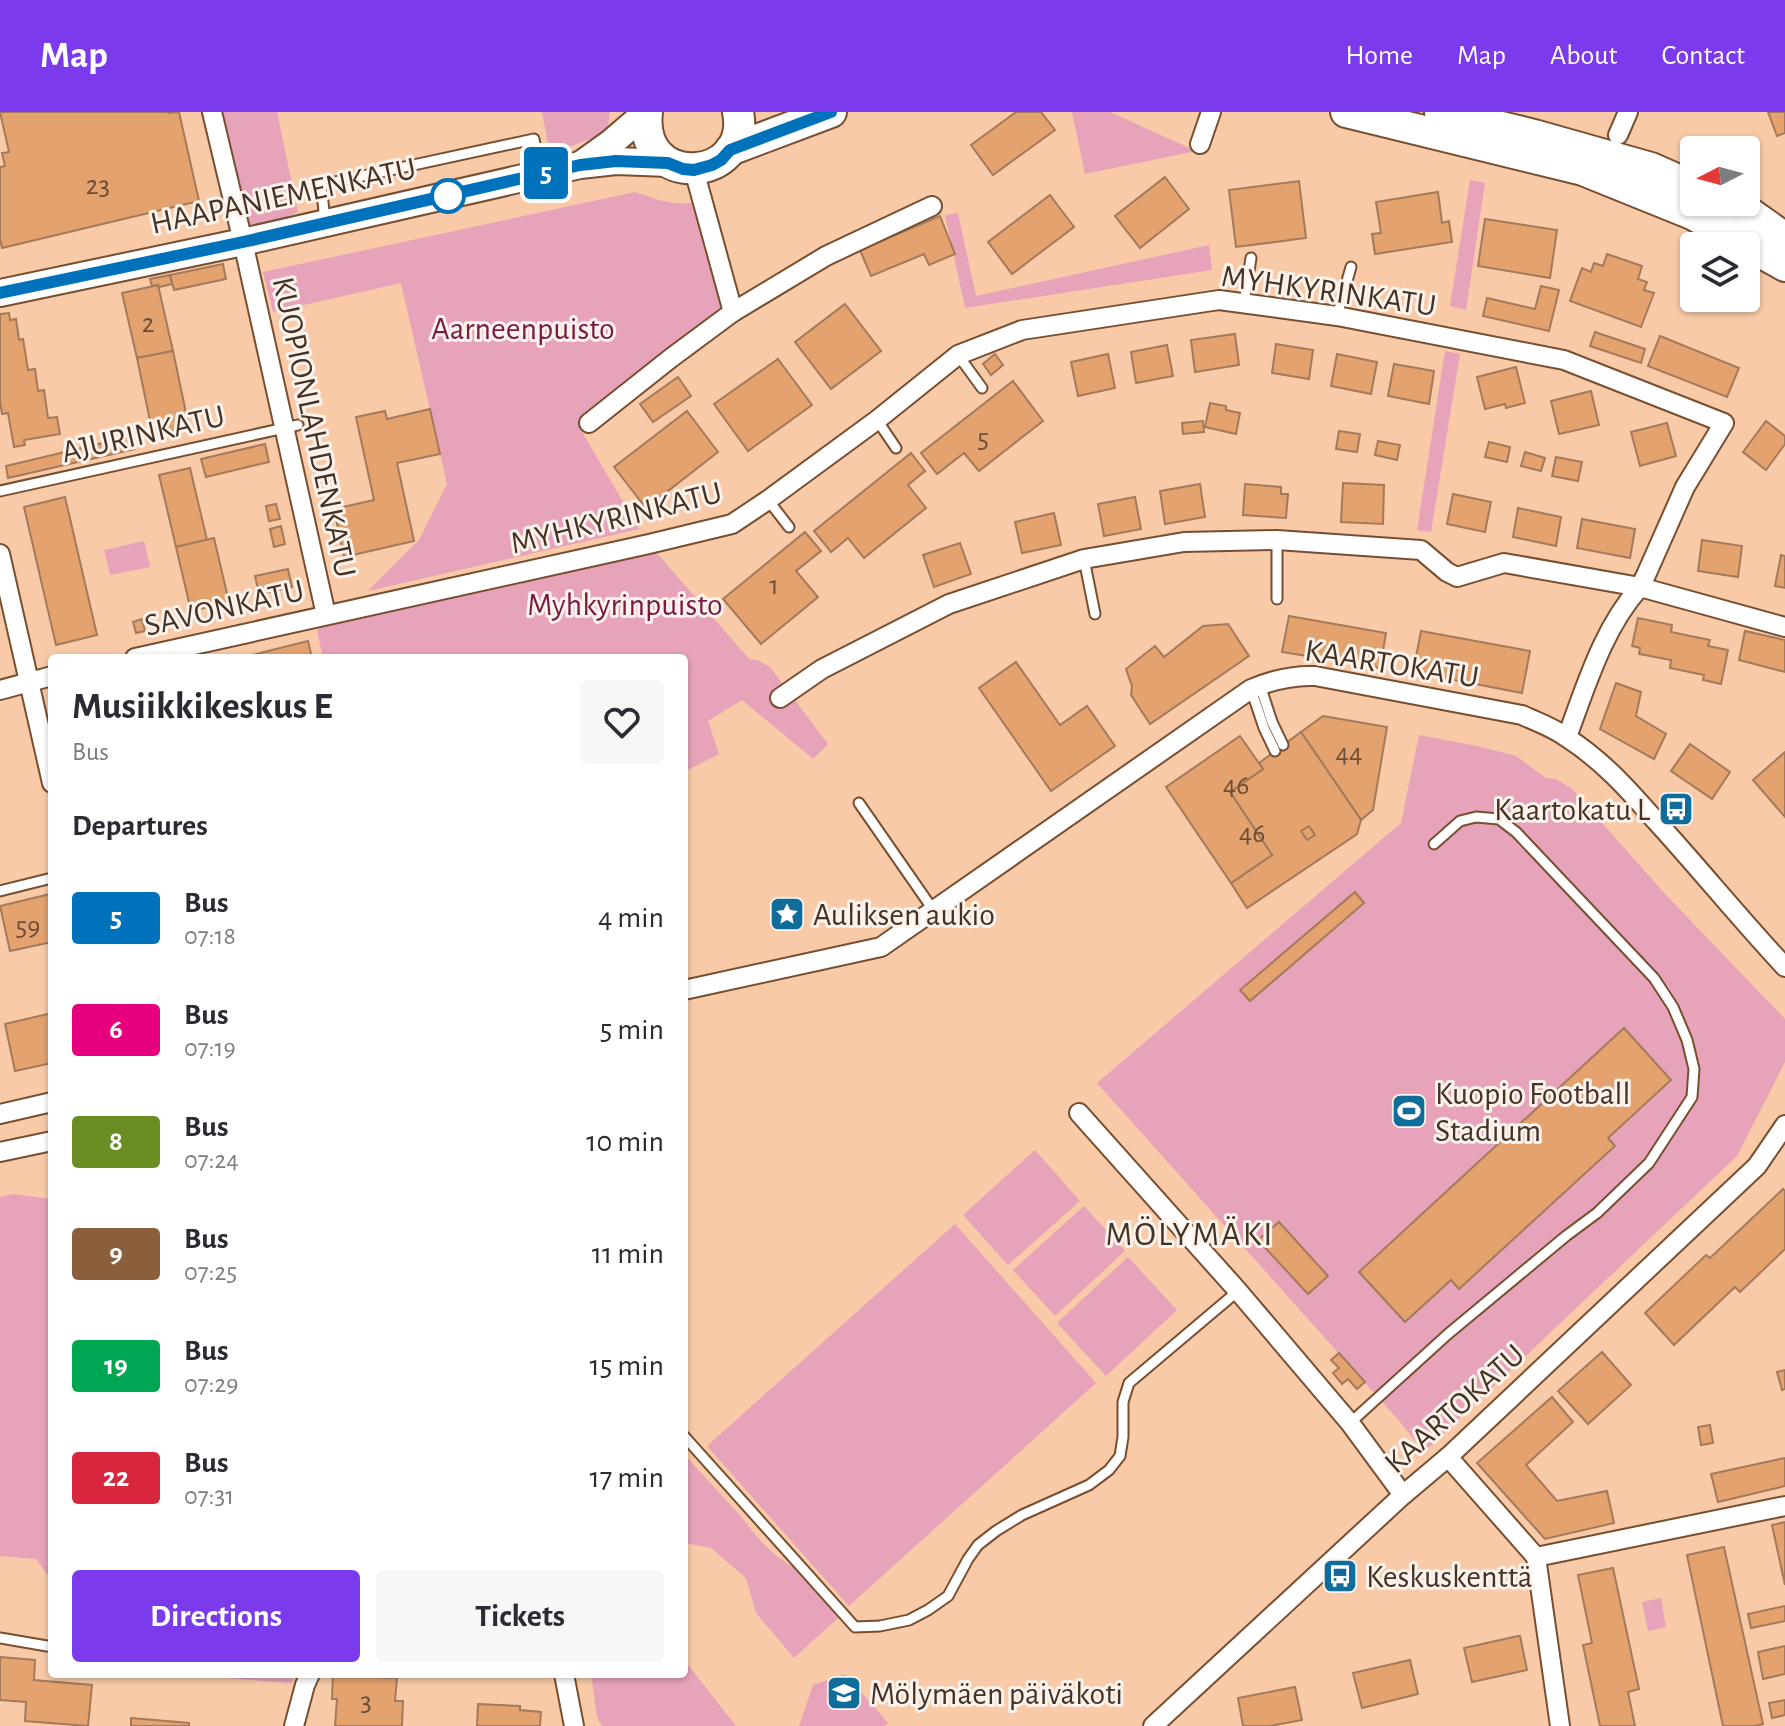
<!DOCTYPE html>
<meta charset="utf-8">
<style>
:root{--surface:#fff;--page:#f7f7f7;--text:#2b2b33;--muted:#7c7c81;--accent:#7c3aed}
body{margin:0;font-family:"Alegreya Sans",sans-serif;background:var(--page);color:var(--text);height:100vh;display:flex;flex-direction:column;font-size:30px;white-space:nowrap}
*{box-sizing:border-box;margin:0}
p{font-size:26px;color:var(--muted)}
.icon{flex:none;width:44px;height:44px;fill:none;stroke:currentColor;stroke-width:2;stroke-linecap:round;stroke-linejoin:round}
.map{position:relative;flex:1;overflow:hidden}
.sheet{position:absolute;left:48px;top:542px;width:640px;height:1024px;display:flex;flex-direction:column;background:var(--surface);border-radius:8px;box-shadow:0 2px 6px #0004}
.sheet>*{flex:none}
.badge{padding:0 16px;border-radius:6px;font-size:28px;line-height:52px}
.needle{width:52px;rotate:264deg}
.tools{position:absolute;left:1680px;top:24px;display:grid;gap:16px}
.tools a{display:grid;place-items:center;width:80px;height:80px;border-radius:8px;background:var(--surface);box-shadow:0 2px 6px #0004;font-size:40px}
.map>.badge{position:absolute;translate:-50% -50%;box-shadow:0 0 0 4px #fff}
h2{padding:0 24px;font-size:30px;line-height:72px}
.round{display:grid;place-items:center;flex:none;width:84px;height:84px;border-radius:8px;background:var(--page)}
.summary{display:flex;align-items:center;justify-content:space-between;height:136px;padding:0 24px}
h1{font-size:38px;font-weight:700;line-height:60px}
.cta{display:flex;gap:16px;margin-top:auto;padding:16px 24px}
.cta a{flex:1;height:92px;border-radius:8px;background:var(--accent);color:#fff;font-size:32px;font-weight:700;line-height:92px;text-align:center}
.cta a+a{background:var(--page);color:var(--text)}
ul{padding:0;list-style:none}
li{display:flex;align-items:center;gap:24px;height:112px;padding:0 24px}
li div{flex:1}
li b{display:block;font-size:30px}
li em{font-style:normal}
li .badge{min-width:88px;font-weight:700;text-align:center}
header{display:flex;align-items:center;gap:48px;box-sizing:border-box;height:112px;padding:0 40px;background:var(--accent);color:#fff}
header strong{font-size:38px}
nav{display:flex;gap:44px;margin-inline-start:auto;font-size:28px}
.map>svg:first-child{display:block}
</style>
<header>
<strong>Map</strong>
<nav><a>Home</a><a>Map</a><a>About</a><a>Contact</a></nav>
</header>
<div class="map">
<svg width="1785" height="1614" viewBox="0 0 1785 1614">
<rect width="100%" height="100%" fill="#f8caa8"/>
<g fill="#e7a3b9">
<polygon points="223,0 277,0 298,100 249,121"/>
<polygon points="542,0 610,0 607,20 550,43"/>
<polygon points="1072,0 1110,0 1196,39 1085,62"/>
<polygon points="1470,68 1485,71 1466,198 1450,194"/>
<path d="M 635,80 C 661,89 676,95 703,89 L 733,200 L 671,246 L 654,247 L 578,313 L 639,417 L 368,479 L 419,428 L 447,372 L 401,171 L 273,200 L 263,160 Z"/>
<polygon points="958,101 976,184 1209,133 1212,158 965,196 945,103"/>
<polygon points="1445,239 1460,242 1431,420 1417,418"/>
<polygon points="144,429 150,455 110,463 104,438"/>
<polygon points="649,432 750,548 757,548 770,555 828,632 813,647 742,588 708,609 719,642 684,660 684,546 323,546 317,519 326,503"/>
<polygon points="1419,623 1477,634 1516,644 1546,666 1556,667 1572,677 1666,783 1785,907 1785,950 1737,1044 1424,1340 1401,1311 1097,971 1401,711"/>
<polygon points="1035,1038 1080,1089 1008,1153 963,1103"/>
<polygon points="13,1082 52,1087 52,1469 36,1447 0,1444 0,1085"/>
<polygon points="1084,1094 1125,1139 1055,1204 1013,1158"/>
<polygon points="955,1112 1096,1271 849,1494 707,1334"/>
<polygon points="1128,1145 1177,1198 1106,1264 1057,1211"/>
<polygon points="684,1342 744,1408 757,1425 775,1443 794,1456 838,1506 794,1546 756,1501 746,1466 711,1436 684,1431"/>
<polygon points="1661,1486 1666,1515 1648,1519 1642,1490"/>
<polygon points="684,1548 736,1614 602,1614 597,1605 591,1562 684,1562"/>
<polygon points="173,1562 296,1562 291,1571"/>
<polygon points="845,1562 888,1611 885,1614 799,1614 813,1573"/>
</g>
<g fill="#e4a26f" stroke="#a47a5a" stroke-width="2">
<polygon points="0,0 168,0 169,1 179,0 199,89 2,136 0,127 0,55 5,54 2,41 9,40"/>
<polygon points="1016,0 1041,0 1055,18 993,63 971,33"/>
<polygon points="1768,0 1785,0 1785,21 1777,24"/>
<polygon points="1165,65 1189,97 1140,136 1115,104"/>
<polygon points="1299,69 1306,126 1236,135 1229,78"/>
<polygon points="1438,80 1442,111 1449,109 1452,130 1375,142 1372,122 1381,121 1376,90"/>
<polygon points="1050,83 1074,115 1012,162 988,130"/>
<polygon points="940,104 955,142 929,153 924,142 871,164 860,138"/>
<polygon points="1485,107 1557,118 1550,166 1478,154"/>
<polygon points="1607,142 1642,154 1638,167 1647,170 1644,178 1654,181 1641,215 1570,189 1582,156 1591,160 1594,151 1603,154"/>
<polygon points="223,152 226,167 174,178 170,163"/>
<polygon points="170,163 172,172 159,175 158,173 152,174 150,167"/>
<polygon points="158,173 173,239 137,246 122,181"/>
<polygon points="1541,174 1559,178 1549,219 1483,204 1487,186 1535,197"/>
<polygon points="845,192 881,239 831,277 795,230"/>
<polygon points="9,201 10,208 16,207 19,228 23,227 28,258 35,257 38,279 44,278 48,306 57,305 60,322 24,328 25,333 14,335 8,301 2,302 0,289 0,202"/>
<polygon points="1595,220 1645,237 1641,251 1590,234"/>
<polygon points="1235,222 1239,253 1195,260 1191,228"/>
<polygon points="1660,224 1739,256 1727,285 1648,254"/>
<polygon points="1276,232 1313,238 1309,267 1272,261"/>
<polygon points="1167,233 1173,264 1136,271 1131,240"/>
<polygon points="173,239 189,315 153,323 137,246"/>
<polygon points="995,242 1003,253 991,263 983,252"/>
<polygon points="1108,242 1115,276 1078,284 1071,250"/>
<polygon points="1337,242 1377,250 1371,282 1331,274"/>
<polygon points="778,247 812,293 748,339 714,292"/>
<polygon points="1394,252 1434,259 1429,292 1388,284"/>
<polygon points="1516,255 1525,291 1506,296 1505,292 1485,297 1477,265"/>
<polygon points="678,265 691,284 653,310 640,292"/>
<polygon points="1013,269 1043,309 979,359 964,341 937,362 921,341"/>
<polygon points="1591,279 1599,313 1559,322 1551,289"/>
<polygon points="1210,291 1226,294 1226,298 1240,301 1236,322 1205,315"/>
<polygon points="430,297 440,342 397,351 414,429 344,445 334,397 374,388 356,305 385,299 387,307"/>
<polygon points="687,299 718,340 646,396 614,355"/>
<polygon points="1203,309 1204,320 1183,322 1182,311"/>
<polygon points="1766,309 1785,324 1785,332 1766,358 1743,340"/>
<polygon points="1667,311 1676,344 1640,354 1631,320"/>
<polygon points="1339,319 1360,322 1357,340 1336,337"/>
<polygon points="132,324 135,337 8,366 6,354"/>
<polygon points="1378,329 1400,333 1397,348 1375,343"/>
<polygon points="1489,330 1510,335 1507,350 1485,345"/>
<polygon points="265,332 269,350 206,365 201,347"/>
<polygon points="1525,340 1545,346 1541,359 1521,354"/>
<polygon points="911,341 925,359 908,373 926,396 864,446 848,426 831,440 814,419"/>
<polygon points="1556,345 1582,350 1578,369 1552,364"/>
<polygon points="190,356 207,428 176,435 159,363"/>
<polygon points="1343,371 1384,373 1383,412 1341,410"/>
<polygon points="1200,372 1205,405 1165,412 1160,379"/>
<polygon points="1245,372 1281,375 1281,382 1288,382 1286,406 1243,403"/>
<polygon points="1453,382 1491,390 1485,420 1447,412"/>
<polygon points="65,385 97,523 56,533 24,395"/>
<polygon points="1135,385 1141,417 1104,424 1098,392"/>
<polygon points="276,392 280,407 269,409 266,394"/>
<polygon points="1518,396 1561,405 1556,434 1513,425"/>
<polygon points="1054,401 1061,433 1022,441 1015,410"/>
<polygon points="1582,407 1635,417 1630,446 1577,436"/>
<polygon points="281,414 285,432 274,435 270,417"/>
<polygon points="805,420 821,439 796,459 818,485 761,532 723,487"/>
<polygon points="214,426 229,490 191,499 176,435"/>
<polygon points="1702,428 1742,434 1738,465 1698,459"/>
<polygon points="960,431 971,462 934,475 923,443"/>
<polygon points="1781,443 1785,444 1785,476 1775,474"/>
<polygon points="288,457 292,475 259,482 255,464"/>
<polygon points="1289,504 1386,521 1380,556 1282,540"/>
<polygon points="1638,506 1672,513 1671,520 1710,528 1708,534 1728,538 1721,572 1703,568 1704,563 1670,556 1671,548 1639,542 1640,536 1632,534"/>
<polygon points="142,507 145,519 136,521 133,510"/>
<polygon points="1228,512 1249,544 1150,612 1131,583 1132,574 1126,557 1155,534 1164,545 1203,514"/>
<polygon points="1421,519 1530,539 1522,581 1413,560"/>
<polygon points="1745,519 1785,528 1785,560 1739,548"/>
<polygon points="308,529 312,546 240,546"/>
<polygon points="1016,550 1060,613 1087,594 1115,634 1051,679 979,576"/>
<polygon points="1616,571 1641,580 1636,604 1666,622 1654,647 1600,617"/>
<polygon points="1323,604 1387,615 1373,698 1361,708 1301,620"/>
<polygon points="1301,620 1361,708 1357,722 1247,796 1231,771 1272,743 1230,680 1263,657 1259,651"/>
<polygon points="1240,624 1263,657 1230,680 1272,743 1231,771 1166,675"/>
<polygon points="1690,632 1730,660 1712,687 1671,659"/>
<polygon points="1785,640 1785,705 1753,668"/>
<polygon points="1309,714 1315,723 1307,728 1301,719"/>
<polygon points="1355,780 1364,791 1250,889 1240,878"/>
<polygon points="50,782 52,793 52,830 10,839 0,794"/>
<polygon points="52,901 52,951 15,959 5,912"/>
<polygon points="1624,916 1671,968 1608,1026 1615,1034 1459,1177 1451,1168 1405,1210 1359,1160"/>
<polygon points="1783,1077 1785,1079 1785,1137 1740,1180 1735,1175 1674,1233 1645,1201 1706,1143 1710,1146"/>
<polygon points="1279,1110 1328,1164 1308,1182 1258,1128"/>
<polygon points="1602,1240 1631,1273 1588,1312 1558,1279"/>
<polygon points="1339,1241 1365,1270 1357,1277 1348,1267 1342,1272 1333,1261 1339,1256 1331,1248"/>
<polygon points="1785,1258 1785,1277 1782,1278 1777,1260"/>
<polygon points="1552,1285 1573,1310 1526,1353 1557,1389 1607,1379 1614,1411 1545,1427 1477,1351"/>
<polygon points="1710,1313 1713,1331 1701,1333 1698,1315"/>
<polygon points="1785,1346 1785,1374 1718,1390 1711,1362"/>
<polygon points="1785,1410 1785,1473 1772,1413"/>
<polygon points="1724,1435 1763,1612 1755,1614 1723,1614 1687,1443"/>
<polygon points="1613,1456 1639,1577 1628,1580 1635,1614 1600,1614 1583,1533 1592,1531 1578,1463"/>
<polygon points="1785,1494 1785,1509 1751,1516 1748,1502"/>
<polygon points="1518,1524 1520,1524 1527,1558 1472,1570 1464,1536"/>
<polygon points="1785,1534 1785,1562 1763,1567 1758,1540"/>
<polygon points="0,1545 35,1548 34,1568 92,1573 88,1614 25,1609 26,1590 0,1588"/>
<polygon points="1410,1548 1418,1582 1362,1596 1353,1561"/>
<polygon points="333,1562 376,1562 376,1565 397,1566 395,1589 403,1589 402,1614 335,1614 337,1587 332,1587"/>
<polygon points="1295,1575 1302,1608 1270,1614 1243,1614 1238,1586"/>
<polygon points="1785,1588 1785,1603 1772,1606 1769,1591"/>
<polygon points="478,1592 520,1594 520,1598 541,1600 540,1614 477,1614"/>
<polygon points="131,1606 189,1611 189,1614 131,1614"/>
</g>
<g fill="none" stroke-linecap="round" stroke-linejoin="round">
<g stroke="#774f30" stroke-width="13">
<g id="service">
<polyline points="325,108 321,73 534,27 540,58"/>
<polyline points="1244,191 1251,146"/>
<polyline points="1337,204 1351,155"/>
<polyline points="958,243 982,276"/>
<polyline points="877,308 896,336"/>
<polyline points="0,379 298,313"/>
<polyline points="768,388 789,415"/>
<polyline points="1277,428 1277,487"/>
<polyline points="1084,447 1095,502"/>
<polyline points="1260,573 1272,610 1283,633"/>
<polyline points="1251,577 1264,616 1275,639"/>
<polyline points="859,691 934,799"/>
<polyline points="0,779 52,766"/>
<polyline points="1350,1311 1448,1222 1566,1124 1597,1101 1649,1051 1692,985 1694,957 1687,928 1673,895 1654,866 1516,720 1499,707 1476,705 1460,709 1434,732"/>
<polyline points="684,1324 855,1515 880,1514 909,1508 928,1498 948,1484 968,1447 978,1433 996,1419 1022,1403 1089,1373 1109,1358 1120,1344 1123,1325 1123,1290 1129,1271 1238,1179"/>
<polyline points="0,1526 47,1534"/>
</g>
</g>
<g stroke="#774f30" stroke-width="22">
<g id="minor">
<polyline points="212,0 243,130 326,503"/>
<polyline points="1618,23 1628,0"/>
<polyline points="1200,32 1211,0"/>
<polyline points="733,200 826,144 932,94"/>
<polyline points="589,311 671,246 733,200 694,58"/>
<polyline points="0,442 52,671"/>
<polyline points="135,546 649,432 732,412 768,388 877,308 958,243 1022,218 1219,188 1337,204 1564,248 1724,311 1685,375 1646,463 1640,475 1504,451 1457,465 1447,460 1421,438 1277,428 1184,430 1084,447 949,492 822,557 780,586"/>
<polyline points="0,578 52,564"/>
<path d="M 1567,625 C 1586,574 1603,516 1640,475 L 1785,515"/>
<path d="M 684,878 L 881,835 L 1251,577 C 1272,568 1291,563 1315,564 L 1522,603 C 1537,610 1552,615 1566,625 C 1602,648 1627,676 1655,708 C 1699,756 1740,807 1785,855"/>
<polyline points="1079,1001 1238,1179 1350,1311 1403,1383"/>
<polyline points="0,1002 52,990"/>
<polyline points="0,1040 52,1029"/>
<polyline points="1448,1345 1536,1445 1560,1614"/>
<polyline points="1536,1445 1785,1394"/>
<polyline points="564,1562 574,1614"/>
<polyline points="294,1614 305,1573 310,1562"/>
<polyline points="1153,1614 1403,1383 1448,1345 1757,1054 1785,1013"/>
</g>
</g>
<g stroke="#774f30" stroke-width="30">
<g id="secondary">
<polyline points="583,51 611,31 646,1"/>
<polyline points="0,181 243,130 580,53 616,49 668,51"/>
</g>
</g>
<g stroke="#774f30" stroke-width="34">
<g id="primary">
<path d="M 647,0 C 638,80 752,70 738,0"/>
<polyline points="1346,0 1583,58 1692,102 1785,154"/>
<polyline points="1440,0 1534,23 1651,56 1694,75"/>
<polyline points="730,38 831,0"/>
<polyline points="1729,90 1744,97 1785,126"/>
</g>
</g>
<use href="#service" stroke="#fff" stroke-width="9"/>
<use href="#minor" stroke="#fff" stroke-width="18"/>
<use href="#secondary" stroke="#fff" stroke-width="26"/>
<use href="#primary" stroke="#fff" stroke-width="30"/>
</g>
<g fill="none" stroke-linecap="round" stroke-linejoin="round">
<g stroke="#fff" stroke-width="18">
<polyline id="line" points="0,181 243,130 580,53 616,49 668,51 683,57 694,58 712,53 721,48 730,38 831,0"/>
</g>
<use href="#line" stroke="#0072bc" stroke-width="12"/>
</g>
<defs>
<g id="bus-square" transform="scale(1.8)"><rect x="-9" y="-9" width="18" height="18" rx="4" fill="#0e6d9b" stroke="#fdf3ec"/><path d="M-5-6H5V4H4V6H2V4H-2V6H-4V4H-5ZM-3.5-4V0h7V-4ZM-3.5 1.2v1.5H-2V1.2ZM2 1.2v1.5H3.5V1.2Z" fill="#fff"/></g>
<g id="sight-square" transform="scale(1.8)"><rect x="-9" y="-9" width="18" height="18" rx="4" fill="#0e6d9b" stroke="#fdf3ec"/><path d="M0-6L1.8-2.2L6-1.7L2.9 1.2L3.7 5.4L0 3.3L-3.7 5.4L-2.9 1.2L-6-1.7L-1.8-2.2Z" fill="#fff"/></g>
<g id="stadium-square" transform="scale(1.8)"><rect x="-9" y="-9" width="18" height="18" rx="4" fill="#0e6d9b" stroke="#fdf3ec"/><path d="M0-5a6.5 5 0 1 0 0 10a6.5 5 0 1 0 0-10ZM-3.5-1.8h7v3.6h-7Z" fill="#fff"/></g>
<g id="school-square" transform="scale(1.8)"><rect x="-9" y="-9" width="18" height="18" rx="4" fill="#0e6d9b" stroke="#fdf3ec"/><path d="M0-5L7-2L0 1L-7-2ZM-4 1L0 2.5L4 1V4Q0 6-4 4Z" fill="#fff"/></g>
</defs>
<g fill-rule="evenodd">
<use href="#bus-square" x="1676" y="697"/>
<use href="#sight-square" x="787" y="802"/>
<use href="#stadium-square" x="1409" y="999"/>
<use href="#bus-square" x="1340" y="1464"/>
<use href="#school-square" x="844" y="1581"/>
</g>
<circle fill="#fff" stroke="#0072bc" stroke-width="4" cx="448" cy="84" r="16"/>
<g text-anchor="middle" stroke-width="6" stroke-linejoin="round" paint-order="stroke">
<g font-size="28" fill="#6c4e37">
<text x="98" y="82">23</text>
<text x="148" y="220">2</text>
<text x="983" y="335">5</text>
<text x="774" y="482">1</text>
<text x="1349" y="650">44</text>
<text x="1236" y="682">46</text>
<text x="1252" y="730">46</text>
<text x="28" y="823">59</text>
<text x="366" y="1598">3</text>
</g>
<g font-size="32" fill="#443224" stroke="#fdf3ec">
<text transform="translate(283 83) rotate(-12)" y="11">HAAPANIEMENKATU</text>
<text transform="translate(1329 178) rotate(8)" y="11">MYHKYRINKATU</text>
<text transform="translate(315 315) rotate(78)" y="11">KUOPIONLAHDENKATU</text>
<text transform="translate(143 321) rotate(-13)" y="11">AJURINKATU</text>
<text transform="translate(616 405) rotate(-14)" y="11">MYHKYRINKATU</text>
<text transform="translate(224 495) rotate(-13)" y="11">SAVONKATU</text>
<text transform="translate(1392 551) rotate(9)" y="11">KAARTOKATU</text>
<text transform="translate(1454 1296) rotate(-42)" y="11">KAARTOKATU</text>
</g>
<g font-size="32" fill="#781a44" stroke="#fdf3ec">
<text x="523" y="227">Aarneenpuisto</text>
<text x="625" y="503">Myhkyrinpuisto</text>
</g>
<g font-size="32" fill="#443224" stroke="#fdf3ec" text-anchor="start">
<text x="1650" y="708" text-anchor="end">Kaartokatu L</text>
<text x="813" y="813">Auliksen aukio</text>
<text x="1435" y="992">Kuopio Football<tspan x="1435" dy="37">Stadium</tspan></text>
<text x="1366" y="1475">Keskuskenttä</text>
<text x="870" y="1592">Mölymäen päiväkoti</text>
</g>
<g font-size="34" letter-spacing="2" fill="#443224" stroke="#fdf3ec">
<text x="1190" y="1133">MÖLYMÄKI</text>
</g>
</g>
</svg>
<div class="tools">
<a><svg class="needle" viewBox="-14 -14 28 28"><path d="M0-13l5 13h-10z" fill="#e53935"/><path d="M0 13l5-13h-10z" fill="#7c7c81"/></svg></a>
<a><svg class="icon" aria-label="layers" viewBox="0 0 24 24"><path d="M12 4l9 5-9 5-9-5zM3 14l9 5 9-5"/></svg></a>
</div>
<b class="badge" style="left:546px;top:61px;background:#0072bc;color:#fff">5</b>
<section class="sheet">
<div class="summary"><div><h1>Musiikkikeskus E</h1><p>Bus</p></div><a class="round"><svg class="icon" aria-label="heart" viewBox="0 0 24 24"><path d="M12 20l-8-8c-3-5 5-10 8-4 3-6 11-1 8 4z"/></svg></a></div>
<h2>Departures</h2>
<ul>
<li><span class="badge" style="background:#0072bc;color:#fff">5</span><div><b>Bus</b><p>07:18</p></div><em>4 min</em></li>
<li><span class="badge" style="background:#e6007e;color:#fff">6</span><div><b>Bus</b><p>07:19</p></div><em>5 min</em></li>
<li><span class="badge" style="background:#6b8e23;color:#fff">8</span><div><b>Bus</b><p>07:24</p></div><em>10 min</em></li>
<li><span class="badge" style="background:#8b5e3c;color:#fff">9</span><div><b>Bus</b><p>07:25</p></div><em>11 min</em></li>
<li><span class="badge" style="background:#00a651;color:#fff">19</span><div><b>Bus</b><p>07:29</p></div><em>15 min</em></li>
<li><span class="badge" style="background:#d7263d;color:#fff">22</span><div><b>Bus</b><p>07:31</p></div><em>17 min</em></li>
</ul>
<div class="cta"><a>Directions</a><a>Tickets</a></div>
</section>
</div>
